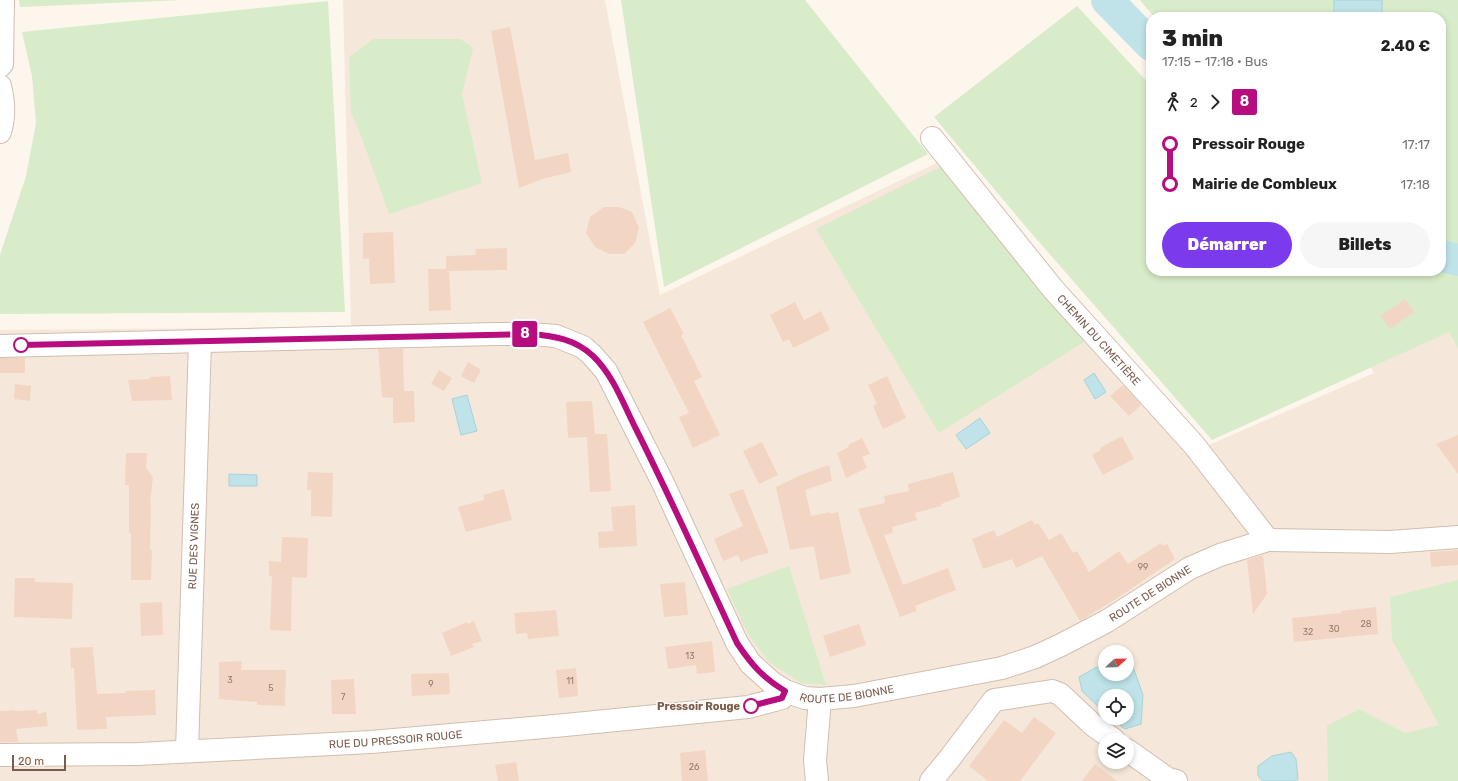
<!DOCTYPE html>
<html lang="fr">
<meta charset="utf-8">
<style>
:root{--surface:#fff;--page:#f6f6f6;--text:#222;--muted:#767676;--accent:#7c3aed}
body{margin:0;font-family:Rubik,sans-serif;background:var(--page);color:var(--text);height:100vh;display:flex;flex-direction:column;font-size:15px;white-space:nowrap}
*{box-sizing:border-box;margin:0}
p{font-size:13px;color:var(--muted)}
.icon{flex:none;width:22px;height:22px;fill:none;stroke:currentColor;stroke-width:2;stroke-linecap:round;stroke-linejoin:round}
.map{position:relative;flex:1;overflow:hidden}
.drawer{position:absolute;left:1146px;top:12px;width:300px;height:264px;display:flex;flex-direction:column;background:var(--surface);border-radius:16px;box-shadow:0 2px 6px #0003}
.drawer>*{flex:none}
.badge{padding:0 8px;border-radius:3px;font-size:14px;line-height:26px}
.needle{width:26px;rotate:68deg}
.tools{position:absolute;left:1098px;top:645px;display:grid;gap:8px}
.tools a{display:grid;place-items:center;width:36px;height:36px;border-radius:50%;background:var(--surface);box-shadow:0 2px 6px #0003;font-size:20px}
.scale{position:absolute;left:12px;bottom:10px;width:54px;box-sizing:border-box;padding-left:4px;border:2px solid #7a5c4d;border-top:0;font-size:11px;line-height:14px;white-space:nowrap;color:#7a5c4d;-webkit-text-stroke:3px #fffaf3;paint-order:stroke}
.map>.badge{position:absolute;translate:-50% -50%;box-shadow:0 0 0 2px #fff}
.legs{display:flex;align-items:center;gap:6px;height:44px;padding:0 16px;font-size:13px}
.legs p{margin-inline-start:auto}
.head{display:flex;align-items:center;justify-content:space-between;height:68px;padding:0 16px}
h1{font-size:22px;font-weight:800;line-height:30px}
.primary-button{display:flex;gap:8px;margin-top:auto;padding:8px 16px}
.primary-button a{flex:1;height:46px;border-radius:24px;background:var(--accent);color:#fff;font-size:16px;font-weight:800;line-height:46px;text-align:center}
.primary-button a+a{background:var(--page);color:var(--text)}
ul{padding:0 16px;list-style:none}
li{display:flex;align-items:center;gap:14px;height:40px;font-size:15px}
li i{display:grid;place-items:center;width:6px;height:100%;margin:0 5px;background:currentColor}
li i::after{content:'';width:10px;height:10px;margin:-5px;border:3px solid;border-radius:50%;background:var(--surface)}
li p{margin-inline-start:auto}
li:first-child i{background:linear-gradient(#0000 50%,currentColor 0)}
li:last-child i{background:linear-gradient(currentColor 50%,#0000 0)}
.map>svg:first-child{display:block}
</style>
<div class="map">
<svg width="1458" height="781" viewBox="0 0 1458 781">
<rect width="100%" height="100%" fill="#fdf6ec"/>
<path fill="#f5e8da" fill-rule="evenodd" d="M 343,0 L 605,0 L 660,295 L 947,158 L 1028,248 L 1209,445 L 1374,373 L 1320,284 L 1458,317 L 1458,781 L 0,781 L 0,330 L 351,327 ZM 1105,652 L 1127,652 L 1127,674 L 1105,674 ZM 1105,696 L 1127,696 L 1127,718 L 1105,718 ZM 1105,740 L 1127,740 L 1127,762 L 1105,762 Z"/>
<g fill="#d8ecc9">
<polygon points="19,0 182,0 20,7"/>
<polygon points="621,0 805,0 928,154 664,287"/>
<polygon points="1140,0 1458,0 1458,348 1449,332 1212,440 1026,227 934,117 1077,6 1151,86 1151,271 1441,271 1441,17 1154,17"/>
<polygon points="328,1 345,312 0,314 0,255 26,176 36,123 32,76 22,32"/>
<polygon points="373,39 460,39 473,48 462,94 482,183 389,214 360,133 351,113 349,57"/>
<polygon points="944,165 1092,337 939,433 816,229"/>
<polygon points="789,566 826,685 801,683 770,663 749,636 727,589"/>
<polygon points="1458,580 1458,781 1328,781 1327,726 1359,709 1405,733 1439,725 1392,640 1390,597"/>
</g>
<g fill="#bfe3e8" stroke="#a5d3da">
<rect x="1334" y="0" width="48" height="17"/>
<polygon points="1094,373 1106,392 1095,399 1084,380"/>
<polygon points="467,395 477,431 461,435 452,399"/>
<polygon points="980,418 990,433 966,449 956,435"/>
<polygon points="229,474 257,475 257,486 229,486"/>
<polygon points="1127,661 1133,667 1143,695 1141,724 1125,729 1112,718 1127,718 1127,696 1105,696 1105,713 1082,691 1079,677 1095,668 1105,664 1105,674 1127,674"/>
<polygon points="1291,752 1296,759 1298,779 1295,781 1263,781 1258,776 1258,766 1272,756"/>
</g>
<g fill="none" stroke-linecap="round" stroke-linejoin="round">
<g stroke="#bfe3e8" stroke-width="32">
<polyline points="1107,0 1151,45"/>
<polyline points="1441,256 1458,260"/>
</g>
</g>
<g fill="#f3d5c3">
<polygon points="510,27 535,160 568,153 571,172 542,179 519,188 491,31"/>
<polygon points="604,207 619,207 632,212 639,228 635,243 624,254 609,254 595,247 586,233 590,217"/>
<polygon points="393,232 395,283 370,284 369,258 363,259 363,233"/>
<polygon points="507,248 507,270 449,271 451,310 429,311 428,269 446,269 446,256 476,255 475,249"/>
<polygon points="1405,299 1414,312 1390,329 1381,316"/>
<polygon points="795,302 804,320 821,311 830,330 793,348 789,339 783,342 770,315"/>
<polygon points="670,308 684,334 681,335 702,377 694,381 720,435 693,448 679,417 689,413 643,322"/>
<polygon points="378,349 403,349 404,391 414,391 415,422 393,423 393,398 382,397"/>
<rect x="0" y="358" width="25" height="15"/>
<polygon points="468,362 481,370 474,383 461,376"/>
<polygon points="439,370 452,378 444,391 431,384"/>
<polygon points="170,376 172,400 132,401 128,380 150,379 150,377"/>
<polygon points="887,376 906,418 883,429 873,406 877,404 868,385"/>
<polygon points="15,384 31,386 30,401 14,399"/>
<polygon points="1123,385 1141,405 1129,416 1110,396"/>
<polygon points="592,401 595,434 607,434 611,491 590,492 587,437 568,438 566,402"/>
<polygon points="1458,435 1458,474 1436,444"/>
<polygon points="1122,436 1134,459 1103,475 1092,455 1101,450 1100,448"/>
<polygon points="862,438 870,454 862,457 867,468 846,478 837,453 849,447 848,445"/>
<polygon points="762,442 778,475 759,484 743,451"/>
<polygon points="126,453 147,453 146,468 153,477 150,503 151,503 150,550 152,550 151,580 131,580 131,533 129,533 129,485 125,485"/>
<polygon points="829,465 832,481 805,490 811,516 830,512 830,514 838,512 851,573 820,580 814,546 790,550 776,487 801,475"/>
<polygon points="308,472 333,473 332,517 311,516 311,490 307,490"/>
<polygon points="953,472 960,497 941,504 941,506 915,513 917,520 892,527 893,533 884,535 903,585 948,568 956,590 915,606 917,611 900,617 858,509 885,503 884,496 909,491 908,484"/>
<polygon points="504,489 512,520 466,532 458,507 484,500 483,495"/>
<polygon points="743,489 769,553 755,556 741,562 738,555 723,561 714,539 743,526 729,494"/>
<polygon points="635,505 637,546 599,548 598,532 613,531 611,507"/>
<polygon points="1032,520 1035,525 1038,523 1049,540 1061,533 1073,553 1077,551 1089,572 1119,551 1128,564 1161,543 1163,546 1167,544 1175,559 1119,597 1080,621 1042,556 1016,568 1012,559 983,569 972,539 994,530 997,537"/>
<polygon points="282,537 308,538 307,578 292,577 291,631 270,630 272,576 269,576 269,561 281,562"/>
<polygon points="1458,550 1458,565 1431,567 1430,552"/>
<polygon points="1263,555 1267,594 1253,614 1247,560"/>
<polygon points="15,578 35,578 34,582 73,583 72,619 14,617"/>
<polygon points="685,582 688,615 664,617 660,584"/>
<polygon points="162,602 163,635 141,636 140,603"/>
<polygon points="1376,607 1378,634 1294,642 1292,618 1341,613 1341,611"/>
<polygon points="556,610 559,636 528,639 527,633 516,634 514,613"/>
<polygon points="474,621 482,641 472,644 474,647 451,656 442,633 467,622 468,624"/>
<polygon points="859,624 866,645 830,657 823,636"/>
<polygon points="712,641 715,672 697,674 696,665 668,669 665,647"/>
<polygon points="93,647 97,694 126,693 125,691 155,690 156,715 106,717 107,729 77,730 74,668 71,668 70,648"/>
<polygon points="242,661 241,670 286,670 285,706 257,705 257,702 219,699 219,662"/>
<polygon points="576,668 578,696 559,698 556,670"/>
<polygon points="449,673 450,694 412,696 411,674"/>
<polygon points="354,679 356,714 332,714 331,680"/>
<polygon points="15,710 15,711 37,710 37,714 46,712 48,726 16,729 18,742 0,742 0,711"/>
<polygon points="1034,717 1056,733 1020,781 988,781 969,766 1004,720 1022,733"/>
<polygon points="705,750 708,781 682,781 680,753"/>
<polygon points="516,762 519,781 498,781 495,765"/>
<polygon points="1095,764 1117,781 1082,781"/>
</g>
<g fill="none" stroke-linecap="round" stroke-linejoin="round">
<g stroke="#d1beb0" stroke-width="24">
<g id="minor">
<polyline points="0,66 2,64 3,0"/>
<path d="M 0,86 C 4,102 5,116 0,132"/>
<path id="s1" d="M 932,138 L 1053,289 L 1194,445 L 1268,540"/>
<path id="s2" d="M 0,346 L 496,334 L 531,334 L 556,336 L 583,347 L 592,355 L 606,371 L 662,481 L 737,643 L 750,663 L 771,682 L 785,691 L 805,698 L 820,699 L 854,696 L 1002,668 L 1035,657 L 1061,645 L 1107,621 L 1190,568 L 1220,555 L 1268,540 L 1390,542 L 1458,537"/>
<polyline points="1127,750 1168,779 1176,781"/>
<path id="s3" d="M 187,751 L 200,342"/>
<path id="s4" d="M 0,755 L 138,754 L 371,742 L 555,726 L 748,707 L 782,698 L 785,691"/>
<polyline points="817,781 815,760 820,699"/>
<polyline points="931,781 950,758 994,700 1052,691 1060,694 1093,725 1114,740"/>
</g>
</g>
<use href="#minor" stroke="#fff" stroke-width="22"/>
</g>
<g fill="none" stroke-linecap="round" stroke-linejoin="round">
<g stroke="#fff" stroke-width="9">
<path id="line-1" d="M 21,345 L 531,334 C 554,336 575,339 593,356 C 614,376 624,406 637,431 C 672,501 704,572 737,643 C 751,664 763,678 785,691 L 782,698 L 751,706"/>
</g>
<use href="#line-1" stroke="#b80d7f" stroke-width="6"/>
</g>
<g fill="#fff" stroke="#b80d7f" stroke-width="2">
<circle cx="21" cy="345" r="7"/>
<circle cx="751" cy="706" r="7"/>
</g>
<g text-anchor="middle" stroke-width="3" stroke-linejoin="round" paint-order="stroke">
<g font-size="9" fill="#987a6a">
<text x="1143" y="570">99</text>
<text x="1366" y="627">28</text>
<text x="1334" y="632">30</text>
<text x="1308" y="635">32</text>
<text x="690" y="659">13</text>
<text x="230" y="683">3</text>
<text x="570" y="684">11</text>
<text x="431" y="687">9</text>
<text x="271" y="691">5</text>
<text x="343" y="700">7</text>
<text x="694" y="770">26</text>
</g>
<g font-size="11" fill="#7a5c4d" stroke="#fffaf3">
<text dy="4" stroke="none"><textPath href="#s1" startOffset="262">CHEMIN DU CIMETIÈRE</textPath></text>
<text dy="4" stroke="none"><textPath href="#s3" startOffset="205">RUE DES VIGNES</textPath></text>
<text dy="4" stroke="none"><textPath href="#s2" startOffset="1377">ROUTE DE BIONNE</textPath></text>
<text dy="4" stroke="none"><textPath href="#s2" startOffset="1053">ROUTE DE BIONNE</textPath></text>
<text dy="4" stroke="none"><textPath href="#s4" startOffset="396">RUE DU PRESSOIR ROUGE</textPath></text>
</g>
<g font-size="11" font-weight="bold" fill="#7a5c4d" stroke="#fffaf3" text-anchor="end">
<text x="740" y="710">Pressoir Rouge</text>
</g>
</g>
</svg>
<div class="tools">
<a><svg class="needle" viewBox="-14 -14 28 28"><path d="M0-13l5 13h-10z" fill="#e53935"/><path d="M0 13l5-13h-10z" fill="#767676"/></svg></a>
<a><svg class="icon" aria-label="locate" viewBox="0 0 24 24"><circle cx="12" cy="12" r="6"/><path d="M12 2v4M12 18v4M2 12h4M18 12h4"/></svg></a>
<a><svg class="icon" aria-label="layers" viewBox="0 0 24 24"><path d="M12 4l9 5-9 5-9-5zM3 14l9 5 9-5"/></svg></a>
</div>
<div class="scale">20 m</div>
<b class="badge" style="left:525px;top:334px;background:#b80d7f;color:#fff">8</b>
<section class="drawer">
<div class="head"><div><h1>3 min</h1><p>17:15 – 17:18 · Bus</p></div><b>2.40 €</b></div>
<div class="legs"><svg class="icon" aria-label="walk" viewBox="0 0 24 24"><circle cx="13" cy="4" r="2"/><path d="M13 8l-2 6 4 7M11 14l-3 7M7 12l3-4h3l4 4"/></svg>2<svg class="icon" aria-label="forward" viewBox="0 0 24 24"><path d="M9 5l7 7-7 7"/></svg><b class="badge" style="background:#b80d7f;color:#fff">8</b></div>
<ul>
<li><i style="color:#b80d7f"></i><b>Pressoir Rouge</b><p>17:17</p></li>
<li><i style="color:#b80d7f"></i><b>Mairie de Combleux</b><p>17:18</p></li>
</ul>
<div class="primary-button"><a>Démarrer</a><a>Billets</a></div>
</section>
</div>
